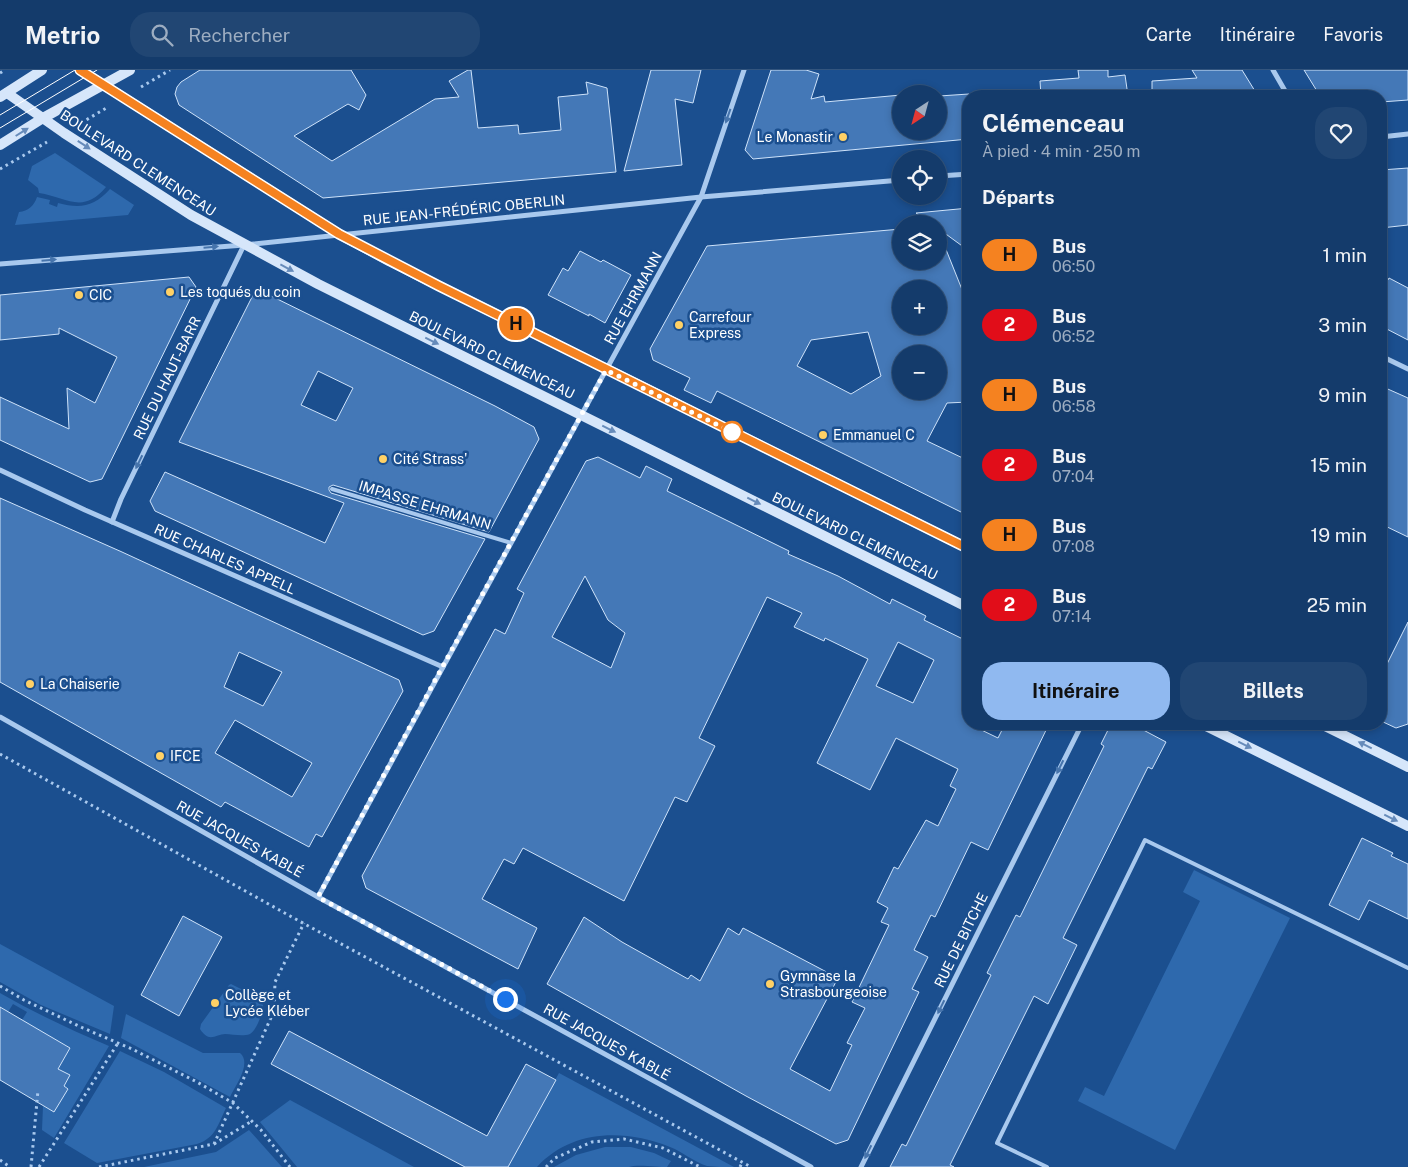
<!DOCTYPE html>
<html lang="fr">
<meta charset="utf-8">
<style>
:root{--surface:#143b6b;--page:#214673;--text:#f1f3f6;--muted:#9dadc1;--line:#33557e;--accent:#90b9f0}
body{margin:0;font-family:"Public Sans",sans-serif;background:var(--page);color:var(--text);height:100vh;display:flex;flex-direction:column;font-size:19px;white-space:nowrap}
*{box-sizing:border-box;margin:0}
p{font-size:16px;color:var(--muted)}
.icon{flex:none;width:28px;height:28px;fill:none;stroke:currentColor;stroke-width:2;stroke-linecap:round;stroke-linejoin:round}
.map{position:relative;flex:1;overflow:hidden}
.side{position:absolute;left:962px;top:20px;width:425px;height:640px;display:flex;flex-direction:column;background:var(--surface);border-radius:20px;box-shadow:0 2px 8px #0003,0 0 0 1px var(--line)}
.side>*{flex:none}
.badge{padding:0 10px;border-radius:16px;font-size:18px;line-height:32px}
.needle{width:32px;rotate:216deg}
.controls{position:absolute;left:892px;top:15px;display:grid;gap:10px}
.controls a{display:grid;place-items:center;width:55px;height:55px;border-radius:50%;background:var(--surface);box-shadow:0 2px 8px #0003,0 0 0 1px var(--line);font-size:25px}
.you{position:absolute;width:25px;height:25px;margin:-12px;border:4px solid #fff;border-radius:50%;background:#1a73e8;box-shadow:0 0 0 8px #1a73e833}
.map>.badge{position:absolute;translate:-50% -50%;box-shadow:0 0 0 2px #fff}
h2{padding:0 20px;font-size:19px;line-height:45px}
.round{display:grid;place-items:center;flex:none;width:52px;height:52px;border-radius:20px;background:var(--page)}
.headline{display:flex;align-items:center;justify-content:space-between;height:85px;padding:0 20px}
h1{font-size:24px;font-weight:700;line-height:38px}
.primary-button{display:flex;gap:10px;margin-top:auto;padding:10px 20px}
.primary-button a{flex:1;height:58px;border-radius:20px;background:var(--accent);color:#111;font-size:20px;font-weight:700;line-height:58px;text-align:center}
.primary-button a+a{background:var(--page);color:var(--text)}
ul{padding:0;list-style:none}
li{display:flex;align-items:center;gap:15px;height:70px;padding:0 20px}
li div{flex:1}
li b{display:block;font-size:19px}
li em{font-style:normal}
li .badge{min-width:55px;font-weight:700;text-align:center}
header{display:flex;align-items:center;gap:30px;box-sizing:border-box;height:70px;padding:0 25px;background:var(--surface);border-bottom:1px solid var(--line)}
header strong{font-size:24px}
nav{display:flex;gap:28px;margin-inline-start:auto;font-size:18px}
.search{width:350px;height:45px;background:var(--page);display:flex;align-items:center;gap:12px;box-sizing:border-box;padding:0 18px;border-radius:20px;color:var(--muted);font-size:19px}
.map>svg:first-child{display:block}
</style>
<header>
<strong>Metrio</strong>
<div class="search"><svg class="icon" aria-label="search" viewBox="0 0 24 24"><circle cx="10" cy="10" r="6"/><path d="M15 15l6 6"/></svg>Rechercher</div>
<nav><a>Carte</a><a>Itinéraire</a><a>Favoris</a></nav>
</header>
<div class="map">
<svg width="1408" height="1097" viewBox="0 0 1408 1097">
<rect width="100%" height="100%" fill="#1b4f8f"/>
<g fill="#2e69ad">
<path d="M 55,83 L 106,117 C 83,145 66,127 39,123 L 38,118 L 28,110 L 32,96 Z"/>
<path d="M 110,119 L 134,135 L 128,145 L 15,155 L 19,142 C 28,141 34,136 37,127 L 50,130 L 49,134 L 57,137 L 58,133 C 80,139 94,137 110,119 Z"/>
<polygon points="1194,800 1290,848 1175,1080 1078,1031 1085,1017 1104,1026 1200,831 1183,822"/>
<polygon points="0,874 114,936 110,964 41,935 0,912"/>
<path d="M 231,914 L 257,927 L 263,935 C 263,942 257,960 250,964 C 242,967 233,964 225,964 C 220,964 214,968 209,967 C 205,966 202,962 200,959 L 201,954 L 229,915 Z"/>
<path d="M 0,923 C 35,943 71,960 109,976 L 54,1068 L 42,1060 L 43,1036 L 54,1042 L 68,1019 L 64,1016 L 70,1005 L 58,999 L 70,978 L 58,971 L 48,987 L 22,950 L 27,942 L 13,934 L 8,942 L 0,937 Z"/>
<path d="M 126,944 L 203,983 L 240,983 C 252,993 236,1015 230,1027 L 121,968 Z"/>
<path d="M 120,981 L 164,1002 L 226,1038 C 218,1054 216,1068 197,1074 L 97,1093 L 64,1073 Z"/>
<path d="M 559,1003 L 734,1097 C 726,1097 715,1097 707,1096 C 694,1092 683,1082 670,1077 C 625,1059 572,1059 537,1097 L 508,1097 Z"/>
<polygon points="290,1030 414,1097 297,1097 260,1052"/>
<polygon points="249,1060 282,1097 144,1097 216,1082"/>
<path d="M 605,1077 L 631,1077 L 654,1083 L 671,1091 L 667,1097 C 659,1097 636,1094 629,1097 L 554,1097 L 576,1085 Z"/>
</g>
<g fill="#4478b7" stroke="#cfe3fa" fill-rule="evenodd">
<polygon points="200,0 351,0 366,25 359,40 348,34 294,66 332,91 435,29 459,27 449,11 468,0 471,0 478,58 518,55 519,64 561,60 558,27 588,24 586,12 607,18 616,102 323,128 179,35 175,24 177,17 181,12"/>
<polygon points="651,0 701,0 693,33 675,29 682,95 624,101"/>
<polygon points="771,0 806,0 819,4 811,29 824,26 825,32 901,25 901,61 939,61 939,26 969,24 969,69 753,89 745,80"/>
<polygon points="1078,0 1108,0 1108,7 1125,5 1128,26 1041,26 1040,11 1079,8"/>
<polygon points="1192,0 1242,0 1258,26 1152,26 1152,11 1197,8"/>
<polygon points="1304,0 1408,0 1408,30 1381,32 1381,26 1320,26"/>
<polygon points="1408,98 1408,155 1381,158 1381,100"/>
<polygon points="969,138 969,181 939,159 939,154 931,154 916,143"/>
<path d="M 901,159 L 901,191 L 939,191 L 939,162 L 969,237 L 969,332 L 947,333 L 927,371 L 969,391 L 969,446 L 717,321 L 711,333 L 684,320 L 690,308 L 653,290 L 650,279 L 707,176 ZM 901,219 L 939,219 L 939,256 L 901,256 ZM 868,262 L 881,306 L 851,324 L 797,296 L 811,270 ZM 901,284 L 939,284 L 939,321 L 901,321 Z"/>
<polygon points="580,181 601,192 603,190 631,205 605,253 589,244 589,246 548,225 563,198 568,201"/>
<polygon points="189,207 196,217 102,409 90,412 0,370 0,327 69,359 67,318 95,333 117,287 59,258 59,264 0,270 0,225"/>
<polygon points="1381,207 1388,210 1389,208 1408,218 1408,270 1381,256"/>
<path d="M 263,222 L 495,336 L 534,357 L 539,369 L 489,462 L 333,415 L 329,417 L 329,420 L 331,423 L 485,469 L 434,561 L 423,565 L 155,441 L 150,431 L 165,402 L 325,473 L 344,433 L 179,372 L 253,225 ZM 318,301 L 353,318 L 336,351 L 301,335 Z"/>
<polygon points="1381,316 1408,328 1408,467 1381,454"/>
<path d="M 598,387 L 640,408 L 646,396 L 672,409 L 667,421 L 789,481 L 788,484 L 838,506 L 890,534 L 892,529 L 926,546 L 924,550 L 969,572 L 969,654 L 998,668 L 1005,654 L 1049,654 L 988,780 L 971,772 L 935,847 L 931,845 L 914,880 L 928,887 L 912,919 L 919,922 L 848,1070 L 836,1074 L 746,1026 L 547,914 L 584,847 L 622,872 L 688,909 L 691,905 L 700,911 L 728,858 L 739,865 L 743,858 L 838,908 L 790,999 L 830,1021 L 852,975 L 847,973 L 865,938 L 852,932 L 889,855 L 881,852 L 888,838 L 877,832 L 894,797 L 898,799 L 926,750 L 938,756 L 956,719 L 950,716 L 958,699 L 896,668 L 870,720 L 817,693 L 868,589 L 825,568 L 824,571 L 794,557 L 802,543 L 767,527 L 699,668 L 715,676 L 687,732 L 675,727 L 624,831 L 523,778 L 514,794 L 504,789 L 482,829 L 537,858 L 518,899 L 366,818 L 362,806 L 495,559 L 505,564 L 524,523 L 517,519 L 586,391 ZM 585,506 L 608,550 L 625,563 L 611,598 L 552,567 ZM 898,572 L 934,590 L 913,633 L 876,616 Z"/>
<path d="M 0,428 L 122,482 L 399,610 L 403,621 L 322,767 L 316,764 L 309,777 L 225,732 L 221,737 L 0,612 ZM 239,582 L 282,602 L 263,636 L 224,617 ZM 235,650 L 312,693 L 292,727 L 215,683 Z"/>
<polygon points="1408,552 1408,654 1396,658 1381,651 1381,606"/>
<polygon points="1111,654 1132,654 1166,672 1152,699 1148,697 1063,868 1077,875 1059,912 1048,934 1034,926 950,1095 954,1097 890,1097 902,1074 906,1076 991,905 987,903 1016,845 1020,847 1104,676 1101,674"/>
<polygon points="1362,768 1393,783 1391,786 1408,794 1408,849 1369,830 1359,850 1329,835"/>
<polygon points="183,846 222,867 179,946 141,925"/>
<polygon points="0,937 70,978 58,999 70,1005 64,1016 68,1019 54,1042 0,1010"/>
<polygon points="289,961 487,1066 526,994 556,1010 508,1097 465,1097 271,994"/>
</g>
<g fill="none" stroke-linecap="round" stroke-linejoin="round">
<g stroke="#a9c9ee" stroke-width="3" stroke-dasharray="2.5 4" stroke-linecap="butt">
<polyline points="0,3 5,0"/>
<polyline points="141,17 170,0"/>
<polyline points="81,53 108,37"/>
<polyline points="0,99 47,72"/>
<polyline points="0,684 290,846 751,1097"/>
<polyline points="0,916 24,930 83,958 132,979 197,1012 233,1033 261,1060 290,1097"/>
<polyline points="214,1074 252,1051"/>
<polyline points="0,1090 10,1097"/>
<polyline points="31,1097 38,1020"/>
<polyline points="39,1097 118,973"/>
<polyline points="99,1097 214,1074 274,941 275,912 304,853"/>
<polyline points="546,1097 555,1088 592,1072 624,1069 663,1078 700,1097"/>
<polyline points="740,1097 742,1093"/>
</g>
<g stroke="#a9c9ee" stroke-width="4">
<polyline points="332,419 511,473"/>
<polyline points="1047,1097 997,1073 1145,770 1408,898"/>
</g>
<g stroke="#a9c9ee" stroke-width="5">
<polyline points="1273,0 1288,26"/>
<polyline points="1381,67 1408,64"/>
<polyline points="939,106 969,104"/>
<polyline points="0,194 244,175 701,127 901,110"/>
<polyline points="1381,286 1408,299"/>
<polyline points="0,400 85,440 443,597"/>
<polyline points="112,452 121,429 244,175"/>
<polyline points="0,647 318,827 811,1097"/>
<polyline points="318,827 443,597 701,127 744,0"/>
<polyline points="861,1097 1082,654"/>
</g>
<g stroke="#d6e6fa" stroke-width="10">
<polyline points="80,0 339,164 389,191 969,479"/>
<polyline points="7,23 64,63 191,145 318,214 969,538"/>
<polyline points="0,27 42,0"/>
<polyline points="0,75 43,48 130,0"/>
<polyline points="1202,654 1408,756"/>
<polyline points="1321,654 1408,697"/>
</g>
<g stroke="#fff" stroke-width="1">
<polyline points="0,45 75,0"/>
<polyline points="0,58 97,0"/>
</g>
</g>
<defs><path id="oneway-solid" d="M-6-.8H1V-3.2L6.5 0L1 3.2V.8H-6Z" transform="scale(1.25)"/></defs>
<g fill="#4674ac">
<use href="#oneway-solid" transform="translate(728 46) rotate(109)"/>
<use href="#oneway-solid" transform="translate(211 177) rotate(-5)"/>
<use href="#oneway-solid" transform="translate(49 190) rotate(-5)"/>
<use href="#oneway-solid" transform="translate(139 392) rotate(116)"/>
<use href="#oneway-solid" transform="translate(1060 697) rotate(116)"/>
<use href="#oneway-solid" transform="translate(941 937) rotate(116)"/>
<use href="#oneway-solid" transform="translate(868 1082) rotate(116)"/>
</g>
<g fill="#668bba">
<use href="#oneway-solid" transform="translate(22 62) rotate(-32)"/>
<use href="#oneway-solid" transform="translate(84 75) rotate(33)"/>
<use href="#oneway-solid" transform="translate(287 198) rotate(28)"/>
<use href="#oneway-solid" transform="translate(432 271) rotate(26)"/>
<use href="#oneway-solid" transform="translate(609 359) rotate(26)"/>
<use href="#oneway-solid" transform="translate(754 431) rotate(26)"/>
<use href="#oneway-solid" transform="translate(1245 675) rotate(26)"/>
<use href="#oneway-solid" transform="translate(1365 675) rotate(-154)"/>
<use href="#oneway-solid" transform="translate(1391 748) rotate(26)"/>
</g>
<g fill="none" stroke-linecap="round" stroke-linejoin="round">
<g stroke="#fff" stroke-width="11">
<polyline id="line" points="80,0 339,164 439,216 969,479"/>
</g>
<use href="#line" stroke="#f58220" stroke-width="8"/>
<polyline stroke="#fff" stroke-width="5" stroke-dasharray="0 9" points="505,929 318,827 433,614 606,300 732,362"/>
</g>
<g fill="#ffd166" stroke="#1b4f8f" stroke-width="2">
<circle cx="843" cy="67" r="5"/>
<circle cx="170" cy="222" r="5"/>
<circle cx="79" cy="225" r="5"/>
<circle cx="679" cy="255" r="5"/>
<circle cx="823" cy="365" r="5"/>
<circle cx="383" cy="389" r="5"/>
<circle cx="30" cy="614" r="5"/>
<circle cx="160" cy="686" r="5"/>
<circle cx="770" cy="914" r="5"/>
<circle cx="215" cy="933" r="5"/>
</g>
<circle fill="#fff" stroke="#f58220" stroke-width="2.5" cx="732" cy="362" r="10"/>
<g text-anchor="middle" stroke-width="5" stroke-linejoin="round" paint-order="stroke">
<g font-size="14" fill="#fff" stroke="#1b4f8f" text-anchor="start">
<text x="833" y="72" text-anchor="end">Le Monastir</text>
<text x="180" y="227">Les toqués du coin</text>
<text x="89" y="230">CIC</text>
<text x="689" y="252">Carrefour<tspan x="689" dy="16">Express</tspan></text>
<text x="833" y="370">Emmanuel C</text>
<text x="393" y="394">Cité Strass'</text>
<text x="40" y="619">La Chaiserie</text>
<text x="170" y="691">IFCE</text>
<text x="780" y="911">Gymnase la<tspan x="780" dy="16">Strasbourgeoise</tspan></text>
<text x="225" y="930">Collège et<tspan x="225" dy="16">Lycée Kléber</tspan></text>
</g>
<g font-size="14" fill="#fff" stroke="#1b4f8f">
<text transform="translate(138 93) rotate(33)" y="5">BOULEVARD CLEMENCEAU</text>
<text transform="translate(464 140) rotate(-6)" y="5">RUE JEAN-FRÉDÉRIC OBERLIN</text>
<text transform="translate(633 228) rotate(-61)" y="5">RUE EHRMANN</text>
<text transform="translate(492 285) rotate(26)" y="5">BOULEVARD CLEMENCEAU</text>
<text transform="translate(167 308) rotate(-64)" y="5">RUE DU HAUT-BARR</text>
<text transform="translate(425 435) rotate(17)" y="5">IMPASSE EHRMANN</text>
<text transform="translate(855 466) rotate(26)" y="5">BOULEVARD CLEMENCEAU</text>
<text transform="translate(225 489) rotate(24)" y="5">RUE CHARLES APPELL</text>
<text transform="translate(240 769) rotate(29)" y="5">RUE JACQUES KABLÉ</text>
<text transform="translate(961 870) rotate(-64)" y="5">RUE DE BITCHE</text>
<text transform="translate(607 972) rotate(29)" y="5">RUE JACQUES KABLÉ</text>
</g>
</g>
</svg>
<div class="controls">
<a><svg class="needle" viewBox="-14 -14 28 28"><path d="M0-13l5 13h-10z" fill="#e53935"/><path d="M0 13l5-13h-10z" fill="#9dadc1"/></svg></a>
<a><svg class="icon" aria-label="locate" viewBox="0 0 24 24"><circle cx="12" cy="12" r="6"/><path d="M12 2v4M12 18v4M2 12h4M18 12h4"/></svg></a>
<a><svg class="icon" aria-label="layers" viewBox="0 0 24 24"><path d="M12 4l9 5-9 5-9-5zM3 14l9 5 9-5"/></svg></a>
<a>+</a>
<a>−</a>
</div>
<div class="you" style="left:505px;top:929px"></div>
<b class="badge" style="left:516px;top:254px;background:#f58220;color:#111">H</b>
<section class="side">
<div class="headline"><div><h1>Clémenceau</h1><p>À pied · 4 min · 250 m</p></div><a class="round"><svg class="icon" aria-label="heart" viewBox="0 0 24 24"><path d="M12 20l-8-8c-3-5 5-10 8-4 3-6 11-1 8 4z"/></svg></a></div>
<h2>Départs</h2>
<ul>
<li><span class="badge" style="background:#f58220;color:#111">H</span><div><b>Bus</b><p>06:50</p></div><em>1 min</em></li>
<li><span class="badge" style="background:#e10d19;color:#fff">2</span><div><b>Bus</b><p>06:52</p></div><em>3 min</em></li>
<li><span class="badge" style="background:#f58220;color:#111">H</span><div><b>Bus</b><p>06:58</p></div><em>9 min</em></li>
<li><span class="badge" style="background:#e10d19;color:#fff">2</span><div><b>Bus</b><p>07:04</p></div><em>15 min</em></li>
<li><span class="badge" style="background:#f58220;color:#111">H</span><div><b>Bus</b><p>07:08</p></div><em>19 min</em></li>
<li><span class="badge" style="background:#e10d19;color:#fff">2</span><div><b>Bus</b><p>07:14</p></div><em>25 min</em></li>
</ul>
<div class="primary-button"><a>Itinéraire</a><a>Billets</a></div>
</section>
</div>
